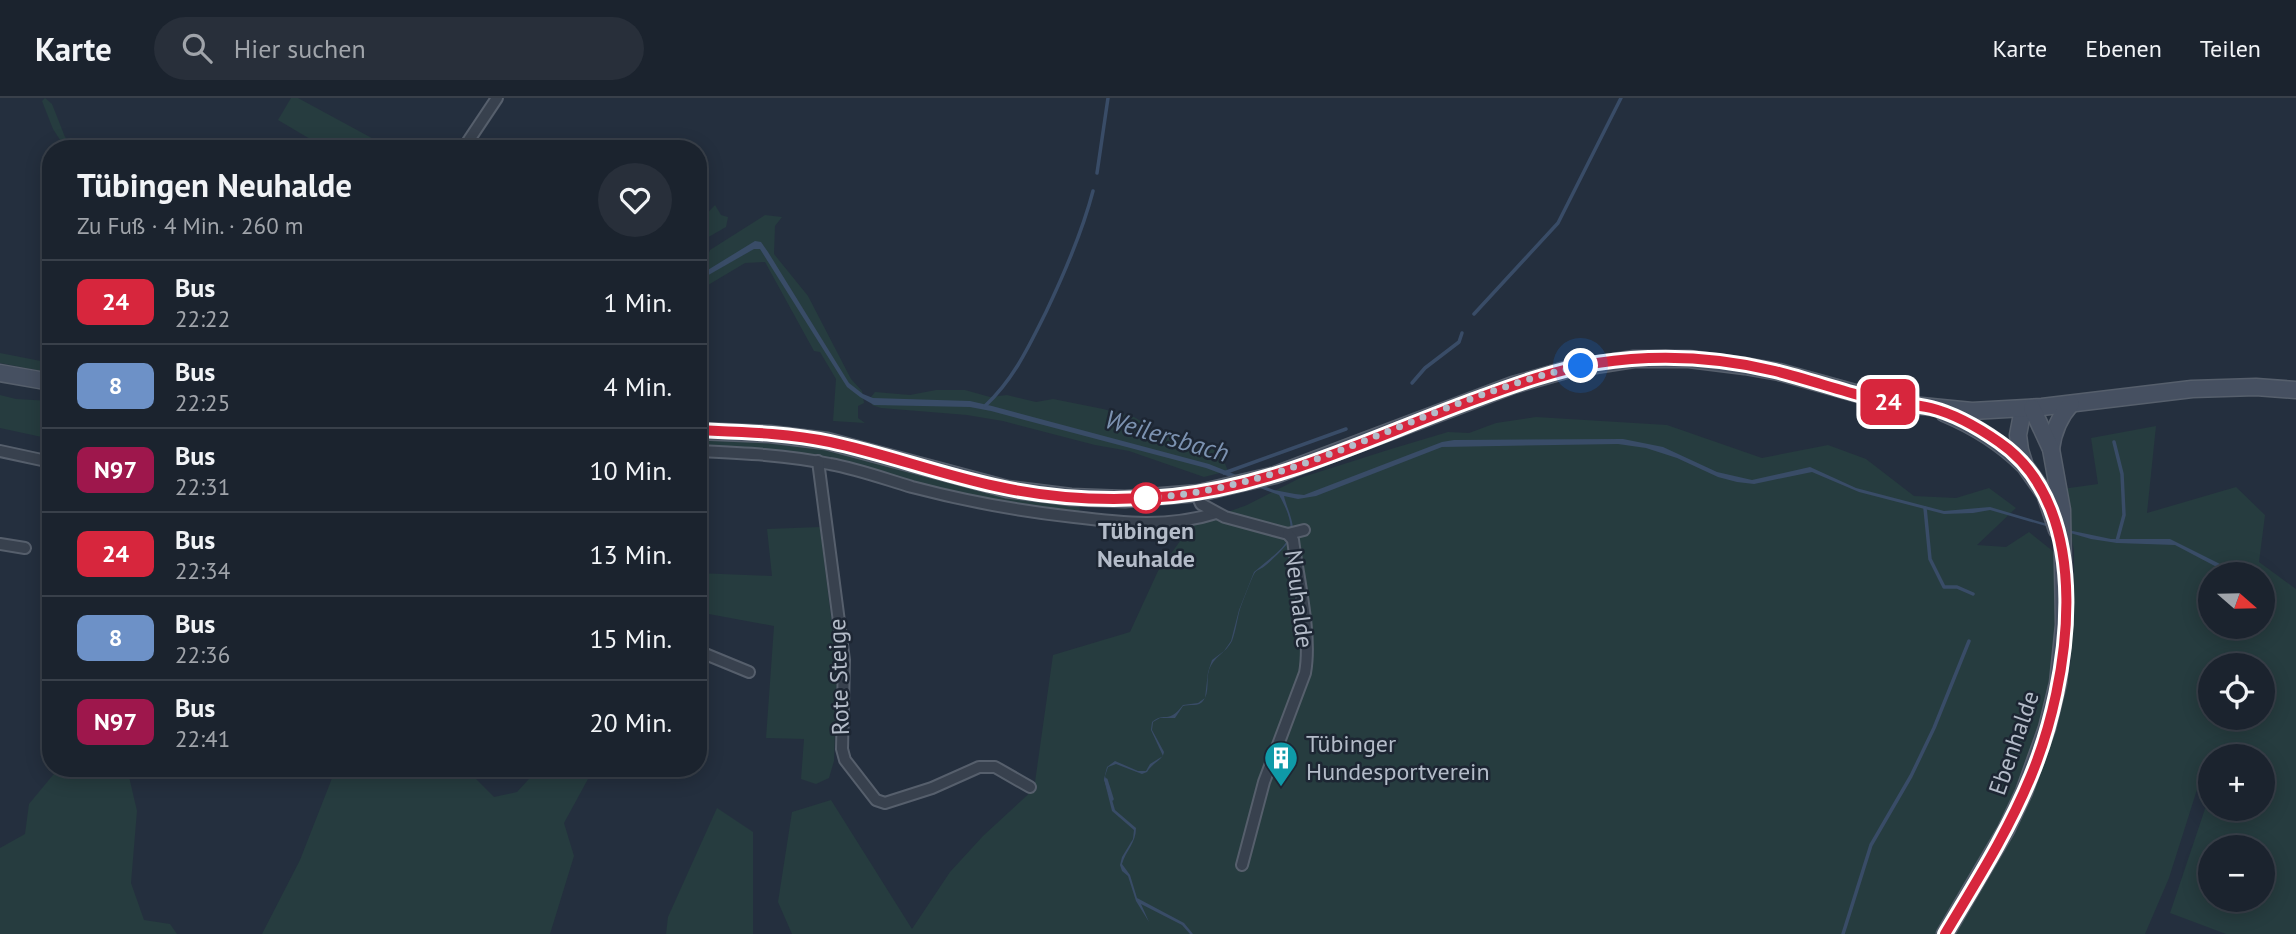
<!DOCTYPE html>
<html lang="de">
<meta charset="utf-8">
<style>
:root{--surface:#1b232e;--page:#282f3a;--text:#f1f3f6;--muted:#a0a4aa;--line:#39404a}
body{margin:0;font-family:"PT Sans",sans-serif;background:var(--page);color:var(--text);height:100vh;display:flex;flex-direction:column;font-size:26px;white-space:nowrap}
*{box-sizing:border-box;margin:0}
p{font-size:23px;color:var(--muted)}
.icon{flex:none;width:38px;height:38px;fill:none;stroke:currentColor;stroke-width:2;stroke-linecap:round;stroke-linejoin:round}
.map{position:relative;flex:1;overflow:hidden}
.drawer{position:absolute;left:42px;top:42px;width:665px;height:637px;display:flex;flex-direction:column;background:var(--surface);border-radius:28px;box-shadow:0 4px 18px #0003,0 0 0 2px var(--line)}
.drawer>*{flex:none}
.badge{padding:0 14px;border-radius:10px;font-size:24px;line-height:46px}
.needle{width:46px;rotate:110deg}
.buttons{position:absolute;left:2198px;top:464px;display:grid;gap:14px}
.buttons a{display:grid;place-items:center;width:77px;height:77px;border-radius:50%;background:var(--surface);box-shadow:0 4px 18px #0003,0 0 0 2px var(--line);font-size:35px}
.you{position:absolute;width:35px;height:35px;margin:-18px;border:5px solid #fff;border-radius:50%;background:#1a73e8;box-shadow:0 0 0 10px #1a73e833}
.map>.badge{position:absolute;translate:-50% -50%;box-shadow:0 0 0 4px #fff}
.round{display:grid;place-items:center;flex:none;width:74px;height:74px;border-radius:37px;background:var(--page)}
.summary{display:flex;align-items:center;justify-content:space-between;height:119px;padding:0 35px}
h1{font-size:33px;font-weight:600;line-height:52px}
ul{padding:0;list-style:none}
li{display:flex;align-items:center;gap:21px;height:84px;padding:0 35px;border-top:2px solid var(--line)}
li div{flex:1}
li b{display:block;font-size:26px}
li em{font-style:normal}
li .badge{min-width:77px;font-weight:700;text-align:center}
header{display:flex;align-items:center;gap:42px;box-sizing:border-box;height:98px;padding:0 35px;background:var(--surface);border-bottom:2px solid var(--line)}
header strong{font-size:33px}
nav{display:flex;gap:38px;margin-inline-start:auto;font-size:24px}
.search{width:490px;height:63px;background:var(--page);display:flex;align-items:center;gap:18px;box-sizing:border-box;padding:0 24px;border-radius:38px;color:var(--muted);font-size:26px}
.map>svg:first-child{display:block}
</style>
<header>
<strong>Karte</strong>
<div class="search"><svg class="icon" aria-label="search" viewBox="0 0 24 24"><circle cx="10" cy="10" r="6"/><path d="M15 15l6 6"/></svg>Hier suchen</div>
<nav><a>Karte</a><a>Ebenen</a><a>Teilen</a></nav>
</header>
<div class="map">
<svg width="2296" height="836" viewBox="0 0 2296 836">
<rect width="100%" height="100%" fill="#242f3e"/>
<g fill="#263c3f" fill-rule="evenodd">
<polygon points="45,0 52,6 65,39 75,51 66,51 53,31 42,3"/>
<polygon points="291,0 298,0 392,51 327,51 278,22"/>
<polygon points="715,107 721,117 728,119 726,129 698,145 698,125"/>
<polygon points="765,117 782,119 775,128 774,156 808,198 851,281 862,293 864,305 858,308 858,320 865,325 833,323 836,281 820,254 814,253 765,164 745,165 698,193 698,160 707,159 710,152"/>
<polygon points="0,255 51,265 51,275 0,265"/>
<polygon points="936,292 965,292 990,299 1007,297 1036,304 1053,301 1103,311 1134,319 1159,334 1217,350 1221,356 1228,373 1204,379 1129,353 1095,347 1003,323 967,317 881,310 872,307 871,299 875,294 910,297"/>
<polygon points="0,297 16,301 51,303 51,341 0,330"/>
<polygon points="1536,319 1667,327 1762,360 1828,347 1866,361 1914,398 1956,400 1989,390 2016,410 1977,447 2006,449 2029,434 2064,462 2065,491 2040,655 1945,836 792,836 778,804 792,714 831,702 912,831 950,774 983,738 1034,691 1053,557 1130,534 1158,473 1192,427 1247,407 1300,380 1391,351 1448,334 1469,335 1496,325"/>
<path d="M 2156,328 L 2147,415 L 2236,389 L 2265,417 L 2259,464 L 2296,491 L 2296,836 L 2226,836 L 2170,815 L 2210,696 L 2210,710 L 2263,710 L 2263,658 L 2210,658 L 2210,682 L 2201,679 L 2169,780 L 2145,836 L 1950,836 L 2044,659 L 2070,569 L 2074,515 L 2074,453 L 2062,391 L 2098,386 L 2091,340 ZM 2210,476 L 2263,476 L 2263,528 L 2210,528 ZM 2210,567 L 2263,567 L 2263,620 L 2210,620 ZM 2210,749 L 2263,749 L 2263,802 L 2210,802 Z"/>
<polygon points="698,340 802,348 838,353 1005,399 1080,408 1079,417 997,405 884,378 698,349"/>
<polygon points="820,429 837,568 834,663 829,680 816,686 801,681 804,641 766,640 774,528 698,514 698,475 772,478 767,431"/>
<polygon points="61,670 127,670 137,713 131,785 144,822 170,826 177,836 0,836 0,750 25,736 29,706 53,677"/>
<polygon points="336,670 465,670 494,699 517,694 539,670 594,670 564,725 574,758 550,836 262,836 300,762"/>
<polygon points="717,710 753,734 753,836 666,836 668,819"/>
</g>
<path fill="#394c67" d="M 755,143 L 761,144 L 768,154 L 849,285 L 863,296 L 873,300 L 970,303 L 992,308 L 1209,366 L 1274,392 L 1295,396 L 1304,397 L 1317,392 L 1442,344 L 1454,342 L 1623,341 L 1663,349 L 1717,374 L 1752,382 L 1810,369 L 1856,390 L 1944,413 L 1990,409 L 2068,432 L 2111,441 L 2170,441 L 2240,476 L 2230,476 L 2175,447 L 2117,445 L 2091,441 L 1990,412 L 1973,415 L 1944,416 L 1859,394 L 1812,374 L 1754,386 L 1737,384 L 1718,379 L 1677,360 L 1646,350 L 1618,346 L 1442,349 L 1316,398 L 1298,401 L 1284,398 C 1286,408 1294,423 1293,434 C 1293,443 1273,461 1266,467 C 1262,471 1257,471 1254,476 C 1250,484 1243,503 1240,511 C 1237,522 1236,532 1232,543 C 1226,555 1214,558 1209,572 C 1206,581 1210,595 1203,603 C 1199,609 1190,606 1183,608 L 1175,620 L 1160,620 L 1153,624 L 1152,632 L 1164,654 C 1163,662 1152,665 1147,674 L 1142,676 L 1116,666 L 1108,669 L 1105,678 L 1115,712 L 1136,730 C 1136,745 1126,752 1122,766 L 1130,777 L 1137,800 L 1184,825 L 1193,836 L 1190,836 L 1182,827 L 1141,806 L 1149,824 L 1136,803 L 1128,778 L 1122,773 L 1120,767 L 1122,759 L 1133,741 L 1134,732 L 1112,713 L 1104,681 L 1107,669 L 1115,663 L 1138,673 L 1146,673 L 1150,666 L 1163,658 L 1151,632 L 1152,624 C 1165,613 1168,627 1183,607 L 1198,605 L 1205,600 L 1208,574 L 1212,562 L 1224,553 L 1231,543 L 1239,512 L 1254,474 C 1285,447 1304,441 1279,397 L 1206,370 L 991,313 L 970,309 L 874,307 L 860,299 L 847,289 L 760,151 L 754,151 L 698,183 L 698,178 Z"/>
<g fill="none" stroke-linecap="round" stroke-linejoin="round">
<g stroke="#394c67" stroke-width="3.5">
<polyline points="1097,75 1108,0"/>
<polyline points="1474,216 1558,125 1621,0"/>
<polyline points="1412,285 1425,270 1459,244 1462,235"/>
<path d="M 985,308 C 1014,281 1029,248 1046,214 C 1065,174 1082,135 1093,93"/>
<polyline points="2114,344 2122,376 2124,417 2117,443"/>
<polyline points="1224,375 1346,331"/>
<polyline points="1925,410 1930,461 1944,489 1957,489 1973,496"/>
<polyline points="1106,682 1112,701"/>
<polyline points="1843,836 1871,747 1911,678 1934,630 1969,543"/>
</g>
<g stroke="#565f6c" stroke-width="14">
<g id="street">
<polyline points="463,51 497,0"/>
<polyline points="0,353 51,364"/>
<path d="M 698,353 C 742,355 787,357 830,366 C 858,371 885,381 912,389 C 965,403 1020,413 1074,419 C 1122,425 1170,430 1216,415"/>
<polyline points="818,363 844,562 842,651 845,662 876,702 885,705 932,690 979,669 995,669 1030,689"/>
<polyline points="1196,395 1201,406 1225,419 1288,436 1304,432"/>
<polyline points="0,446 25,450"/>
<polyline points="698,553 749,574"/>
<path d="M 1242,767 L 1264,684 L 1305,575 C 1312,537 1298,481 1293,442 L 1288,436"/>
</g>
</g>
<g stroke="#565f6c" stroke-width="19">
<g id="secondary">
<polyline points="0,275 51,284"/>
<polyline points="2023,311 2018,337 2020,352 2025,368 2045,396 2057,432"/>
<path d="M 1944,315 C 1975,328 2000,343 2024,367"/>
<polyline points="698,333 770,336 827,343 1007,391 1071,399 1125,401 1199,395 1275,377 1513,287 1569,271 1634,261 1689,261 1745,268 1779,274 1891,305 1972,313 2042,309 2192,291 2256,289 2296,292"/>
<path d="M 2051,351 C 2053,335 2060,318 2071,306"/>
<polyline points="1945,836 2006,732 2024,694 2047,630 2058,585 2064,527 2062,412 2051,351 2032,310"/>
</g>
</g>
<use href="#street" stroke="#38414e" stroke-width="10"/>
<use href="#secondary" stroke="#465061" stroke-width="16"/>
</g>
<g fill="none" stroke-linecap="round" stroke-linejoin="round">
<g stroke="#fff" stroke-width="16">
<path id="line" d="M 698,332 C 742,334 787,335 830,344 C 886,356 939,376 995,388 C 1053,401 1114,404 1173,398 C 1280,387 1379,336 1479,300 C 1517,286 1556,272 1597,265 C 1656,256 1717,259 1775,273 C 1806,281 1836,291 1866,299 C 1888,305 1910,305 1931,310 C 1955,316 1979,330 1999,344 C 2097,411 2070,584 2031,678 C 2008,734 1976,784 1945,836"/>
</g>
<use href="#line" stroke="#d7263d" stroke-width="10"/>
<path stroke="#b4bcc9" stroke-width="7" stroke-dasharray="0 12.6" d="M 1146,400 C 1301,391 1432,299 1581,268"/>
</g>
<defs>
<g id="building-pin" transform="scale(1.75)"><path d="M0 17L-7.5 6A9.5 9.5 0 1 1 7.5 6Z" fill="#0f9aa8" stroke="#1d2633"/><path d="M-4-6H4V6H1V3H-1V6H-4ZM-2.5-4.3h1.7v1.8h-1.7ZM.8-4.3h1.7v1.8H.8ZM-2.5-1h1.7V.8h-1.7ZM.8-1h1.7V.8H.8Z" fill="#fff"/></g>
</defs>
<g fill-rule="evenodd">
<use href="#building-pin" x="1281" y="660"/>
</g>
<circle fill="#fff" stroke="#d7263d" stroke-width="3.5" cx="1146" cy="400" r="14"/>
<g text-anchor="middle" stroke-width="5" stroke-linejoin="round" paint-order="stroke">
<g font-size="24" font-weight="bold" fill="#b4bcc9" stroke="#1d2633">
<text x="1146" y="441">Tübingen<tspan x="1146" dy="28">Neuhalde</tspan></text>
</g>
<g font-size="24" fill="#b4bcc9" stroke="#1d2633">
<text transform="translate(1299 501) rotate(83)" y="8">Neuhalde</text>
<text transform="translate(839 579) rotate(-92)" y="8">Rote Steige</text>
<text transform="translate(2014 645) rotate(-71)" y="8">Ebenhalde</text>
</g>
<g font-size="24" fill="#b4bcc9" stroke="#1d2633" text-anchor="start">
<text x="1306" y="654">Tübinger<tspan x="1306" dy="28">Hundesportverein</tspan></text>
</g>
<g font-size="26" font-style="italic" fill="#7c92b1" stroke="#1d2633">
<text transform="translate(1167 338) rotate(16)" y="9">Weilersbach</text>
</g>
</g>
</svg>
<div class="buttons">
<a><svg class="needle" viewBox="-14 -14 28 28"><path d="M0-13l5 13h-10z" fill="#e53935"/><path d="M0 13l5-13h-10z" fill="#a0a4aa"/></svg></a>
<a><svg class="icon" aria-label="locate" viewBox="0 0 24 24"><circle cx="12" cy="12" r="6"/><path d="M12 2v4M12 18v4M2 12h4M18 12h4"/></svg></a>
<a>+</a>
<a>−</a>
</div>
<div class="you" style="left:1581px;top:268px"></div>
<b class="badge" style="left:1888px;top:304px;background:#d7263d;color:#fff">24</b>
<section class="drawer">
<div class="summary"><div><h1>Tübingen Neuhalde</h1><p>Zu Fuß · 4 Min. · 260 m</p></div><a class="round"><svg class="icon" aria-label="heart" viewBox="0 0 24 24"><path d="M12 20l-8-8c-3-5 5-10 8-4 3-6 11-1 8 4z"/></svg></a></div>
<ul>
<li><span class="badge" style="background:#d7263d;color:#fff">24</span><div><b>Bus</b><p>22:22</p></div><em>1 Min.</em></li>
<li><span class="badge" style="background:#6d91c7;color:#fff">8</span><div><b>Bus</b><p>22:25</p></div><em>4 Min.</em></li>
<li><span class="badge" style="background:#9e174c;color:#fff">N97</span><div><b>Bus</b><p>22:31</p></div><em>10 Min.</em></li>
<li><span class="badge" style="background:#d7263d;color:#fff">24</span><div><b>Bus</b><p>22:34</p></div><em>13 Min.</em></li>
<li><span class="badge" style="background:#6d91c7;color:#fff">8</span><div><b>Bus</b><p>22:36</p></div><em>15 Min.</em></li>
<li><span class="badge" style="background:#9e174c;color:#fff">N97</span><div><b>Bus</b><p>22:41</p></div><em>20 Min.</em></li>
</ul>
</section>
</div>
